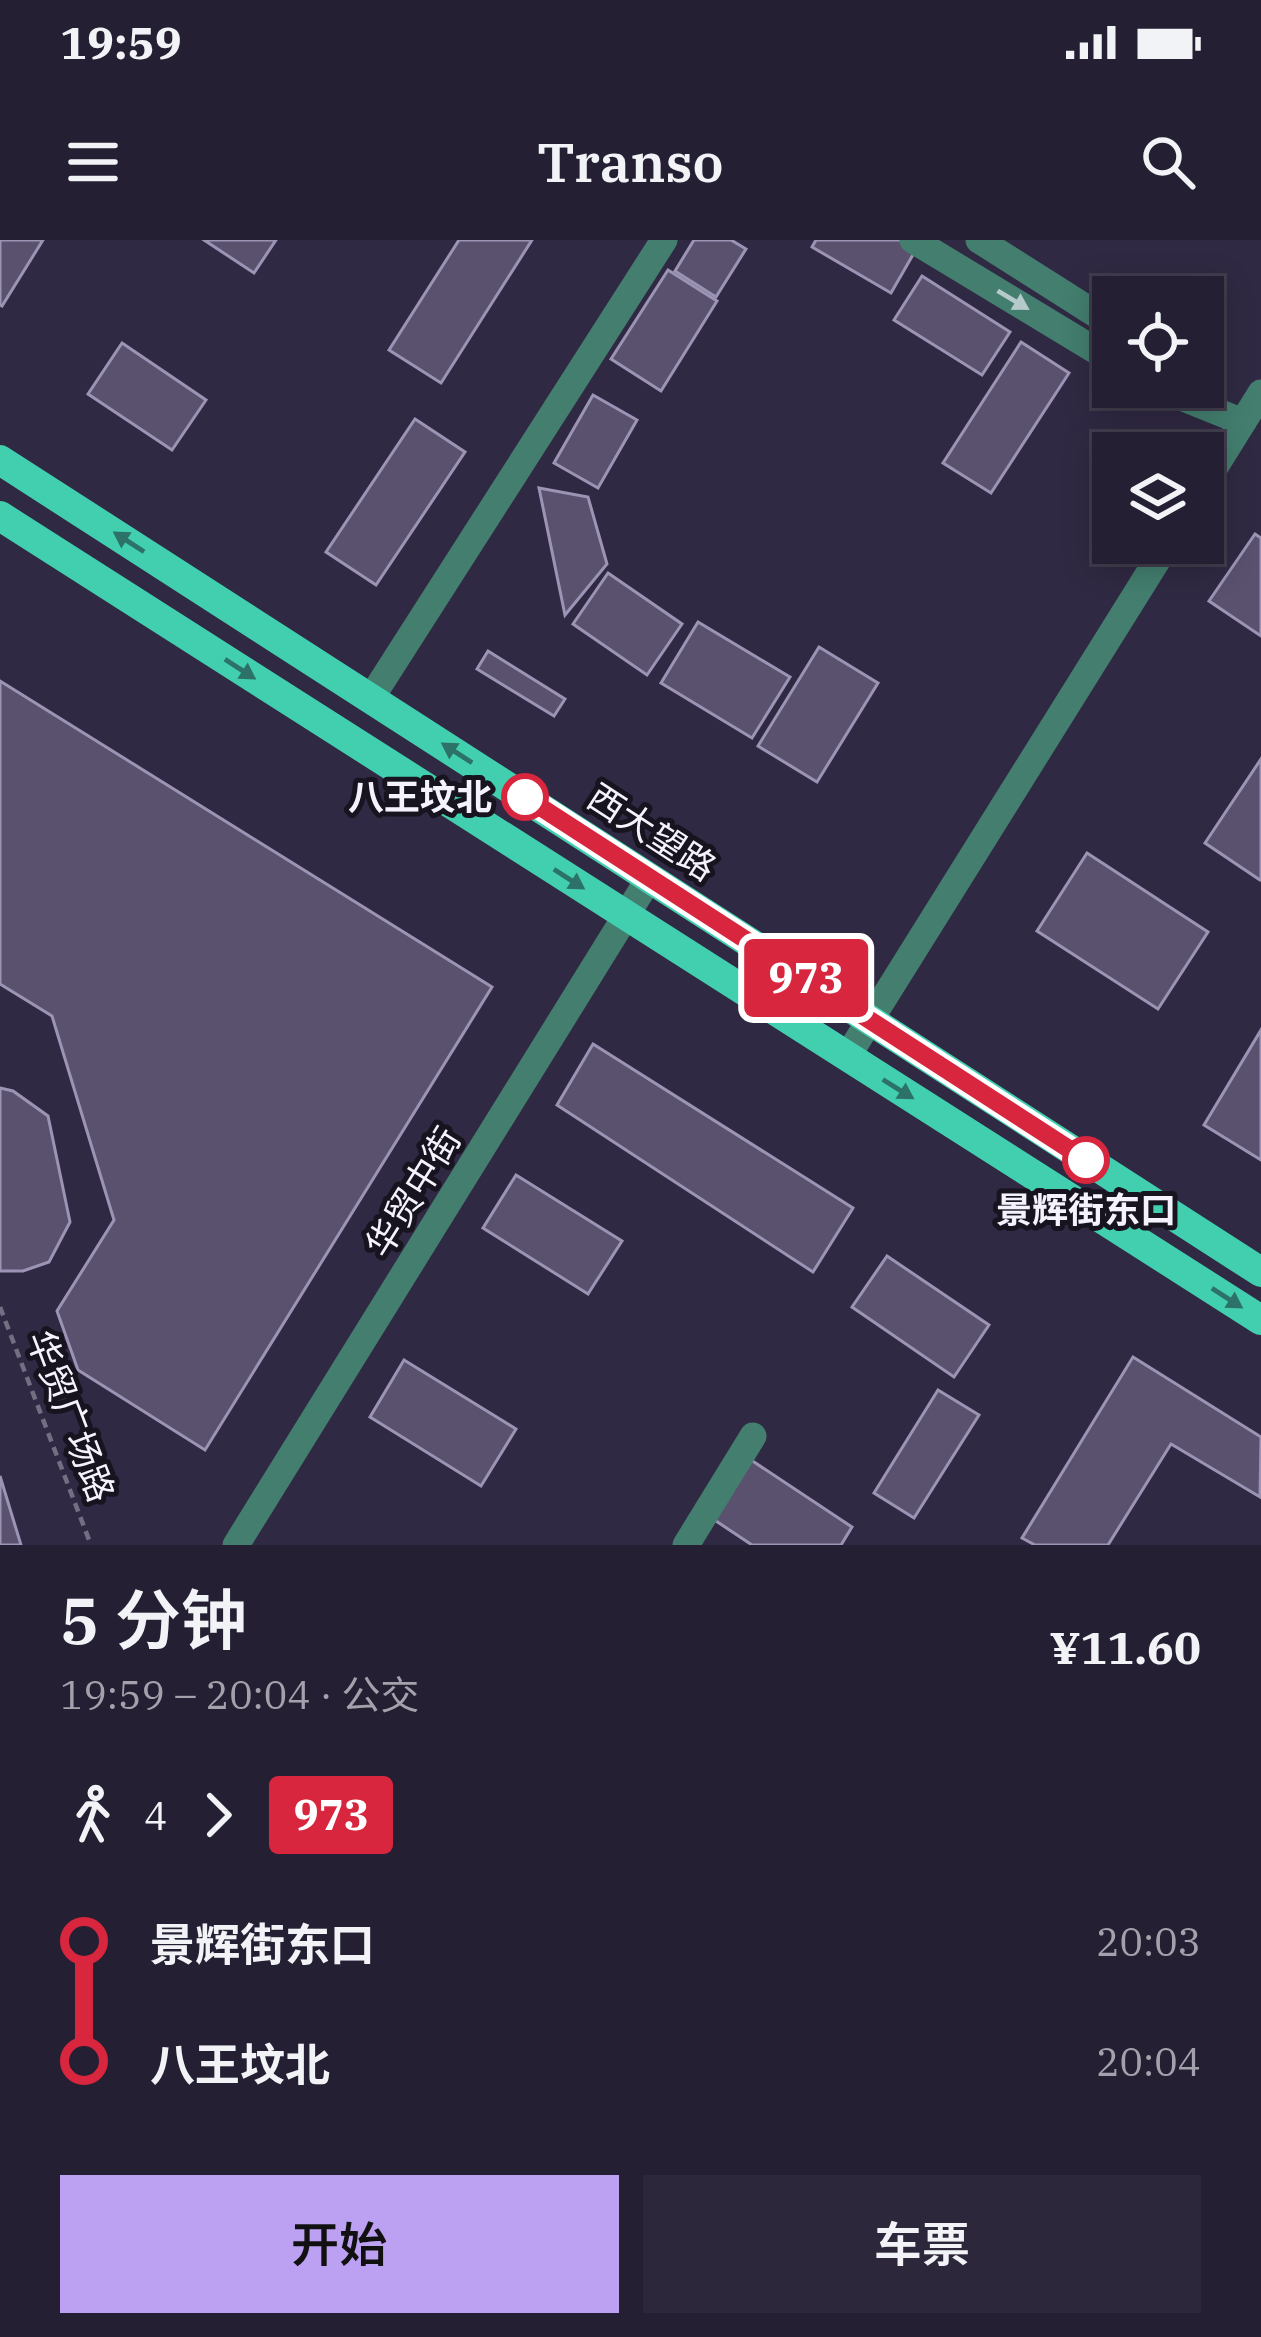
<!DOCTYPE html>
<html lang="zh">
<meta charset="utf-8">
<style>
:root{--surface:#241f32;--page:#2c273a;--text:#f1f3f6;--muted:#a3a2ac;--line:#413d4d;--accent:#bca0f2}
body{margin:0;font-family:"IBM Plex Serif","Noto Sans SC",serif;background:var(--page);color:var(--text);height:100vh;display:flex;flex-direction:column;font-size:45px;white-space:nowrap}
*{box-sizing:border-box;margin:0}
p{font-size:39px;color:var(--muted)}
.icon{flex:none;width:66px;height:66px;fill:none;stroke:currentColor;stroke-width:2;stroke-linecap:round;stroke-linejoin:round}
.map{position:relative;height:1305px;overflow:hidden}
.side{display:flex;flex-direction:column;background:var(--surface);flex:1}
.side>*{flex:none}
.badge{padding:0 24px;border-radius:9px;font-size:42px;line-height:78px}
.fabs{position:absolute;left:1092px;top:36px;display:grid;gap:24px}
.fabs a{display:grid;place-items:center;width:132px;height:132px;border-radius:0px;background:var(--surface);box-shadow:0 6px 30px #0003,0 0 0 3px var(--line);font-size:60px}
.map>.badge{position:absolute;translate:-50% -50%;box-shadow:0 0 0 6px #fff}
.legs{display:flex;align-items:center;gap:18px;height:132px;padding:0 60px;font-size:39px}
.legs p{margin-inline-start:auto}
.summary{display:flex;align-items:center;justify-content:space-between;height:204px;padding:0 60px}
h1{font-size:66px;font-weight:600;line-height:90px}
.cta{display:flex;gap:24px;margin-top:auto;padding:24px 60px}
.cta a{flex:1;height:138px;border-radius:0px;background:var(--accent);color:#111;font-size:48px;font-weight:600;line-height:138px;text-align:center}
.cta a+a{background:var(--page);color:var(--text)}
ul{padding:0 60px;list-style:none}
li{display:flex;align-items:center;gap:42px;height:120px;font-size:45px}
li i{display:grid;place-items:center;width:18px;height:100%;margin:0 15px;background:currentColor}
li i::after{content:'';width:30px;height:30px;margin:-15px;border:9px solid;border-radius:50%;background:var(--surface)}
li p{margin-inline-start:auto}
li:first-child i{background:linear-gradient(#0000 50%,currentColor 0)}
li:last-child i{background:linear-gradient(currentColor 50%,#0000 0)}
.status{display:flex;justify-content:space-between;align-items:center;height:84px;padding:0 60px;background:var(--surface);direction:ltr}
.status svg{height:33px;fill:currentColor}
header{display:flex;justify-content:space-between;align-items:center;height:156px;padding:0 60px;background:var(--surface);font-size:54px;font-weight:600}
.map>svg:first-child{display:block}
</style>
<div class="status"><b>19:59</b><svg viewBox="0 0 49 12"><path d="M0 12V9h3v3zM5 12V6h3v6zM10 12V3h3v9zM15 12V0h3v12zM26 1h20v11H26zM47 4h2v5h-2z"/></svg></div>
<header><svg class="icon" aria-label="menu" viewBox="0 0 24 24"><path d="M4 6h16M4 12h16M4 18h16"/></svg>Transo<svg class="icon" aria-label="search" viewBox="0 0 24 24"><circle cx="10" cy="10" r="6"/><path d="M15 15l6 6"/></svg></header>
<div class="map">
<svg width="1261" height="1305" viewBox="0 0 1261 1305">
<rect width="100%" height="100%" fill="#302943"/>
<g fill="#59516e" stroke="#9c94b4" stroke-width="3">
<polygon points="0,0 43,0 2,66 0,65"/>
<polygon points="204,0 276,0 254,33"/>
<polygon points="459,0 532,0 441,143 389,110"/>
<polygon points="694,0 731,0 746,9 716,57 675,31"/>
<polygon points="816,0 908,0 918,6 891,53 812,7"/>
<polygon points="668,30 717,61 661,151 611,119"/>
<polygon points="922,36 1010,92 982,135 894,80"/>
<polygon points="1021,102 1069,133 991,253 943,223"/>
<polygon points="122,103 206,160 172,210 88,154"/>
<polygon points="593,155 637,180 598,248 554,223"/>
<polygon points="415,179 465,212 376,345 326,312"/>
<polygon points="539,248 588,257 607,324 565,375"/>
<polygon points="1255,294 1261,298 1261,396 1209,361"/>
<polygon points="608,333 682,384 647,435 573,384"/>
<polygon points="698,382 790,437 752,498 661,443"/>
<polygon points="819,407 878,443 817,542 758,506"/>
<polygon points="488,411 565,459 554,476 477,429"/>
<polygon points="0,441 492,747 205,1210 78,1130 57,1071 114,980 52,776 0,744"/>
<polygon points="1261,519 1261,639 1260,640 1205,603"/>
<polygon points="1087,613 1208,692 1158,769 1037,691"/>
<polygon points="1261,790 1261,920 1204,885"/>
<polygon points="593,804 853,968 813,1032 557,865"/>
<polygon points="0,848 13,851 48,876 70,982 49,1022 23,1031 0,1031"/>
<polygon points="516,935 622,1001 588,1054 483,988"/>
<polygon points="887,1016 989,1085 954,1137 852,1067"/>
<polygon points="1133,1117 1261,1197 1260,1257 1171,1204 1108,1305 1035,1305 1022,1298"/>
<polygon points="404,1120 516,1189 481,1246 370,1177"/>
<polygon points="938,1150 979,1175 914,1278 874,1253"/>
<polygon points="748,1218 852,1287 841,1305 752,1305 710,1277"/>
<polygon points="0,1236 21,1305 0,1305"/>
</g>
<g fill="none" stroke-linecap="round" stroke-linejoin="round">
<polyline stroke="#746e83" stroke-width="4.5" stroke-dasharray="9 6" stroke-linecap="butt" points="0,1067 91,1305"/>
<g stroke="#437e6f" stroke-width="27">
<polyline points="913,0 1113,121"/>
<polyline points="979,0 1113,85"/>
<polyline points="1156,147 1243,182"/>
<polyline points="1203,246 1261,153"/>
<polyline points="371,458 664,0"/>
<polyline points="847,817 1168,303"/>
<polyline points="236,1305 650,637"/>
<polyline points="686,1305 753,1196"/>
</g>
<g stroke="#41cfb0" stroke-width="30">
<polyline points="0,220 1261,1032"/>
<polyline points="0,276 1261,1080"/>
</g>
</g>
<defs><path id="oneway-solid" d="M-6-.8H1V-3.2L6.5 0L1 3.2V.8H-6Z" transform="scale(3)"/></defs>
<use fill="#b6c9cb" href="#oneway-solid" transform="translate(1013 60) rotate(31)"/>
<g fill="#2c7268">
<use href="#oneway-solid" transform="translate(129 302) rotate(-147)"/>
<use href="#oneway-solid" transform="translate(240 429) rotate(33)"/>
<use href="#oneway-solid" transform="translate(457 513) rotate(-147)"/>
<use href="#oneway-solid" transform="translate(569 639) rotate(33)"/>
<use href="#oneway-solid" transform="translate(898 849) rotate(32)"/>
<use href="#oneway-solid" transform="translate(1227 1058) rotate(33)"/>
</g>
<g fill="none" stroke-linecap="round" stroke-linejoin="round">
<g stroke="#fff" stroke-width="27">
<polyline id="line-1" points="525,557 1086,920"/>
</g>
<use href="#line-1" stroke="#d7263d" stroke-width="18"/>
</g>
<g fill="#fff" stroke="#d7263d" stroke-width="6">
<circle cx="525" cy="557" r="21"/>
<circle cx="1086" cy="920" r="21"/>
</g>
<g text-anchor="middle" stroke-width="10" stroke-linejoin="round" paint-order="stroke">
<g font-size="36" font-weight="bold" fill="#f4f2fc" stroke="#171420" text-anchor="end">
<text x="492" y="570">八王坟北</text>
<text x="1086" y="983" text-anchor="middle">景辉街东口</text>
</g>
<g font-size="36" fill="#f4f2fc" stroke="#171420">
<text transform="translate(652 592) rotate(33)" y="13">西大望路</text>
<text transform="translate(413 952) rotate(-58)" y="13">华贸中街</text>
<text transform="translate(71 1176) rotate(69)" y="13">华贸广场路</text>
</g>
</g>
</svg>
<div class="fabs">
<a><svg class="icon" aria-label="locate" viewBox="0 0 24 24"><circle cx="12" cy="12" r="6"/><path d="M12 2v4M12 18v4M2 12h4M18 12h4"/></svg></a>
<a><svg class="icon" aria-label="layers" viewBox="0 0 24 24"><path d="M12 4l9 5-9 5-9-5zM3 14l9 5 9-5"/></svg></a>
</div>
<b class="badge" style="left:806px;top:738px;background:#d7263d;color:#fff">973</b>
</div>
<section class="side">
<div class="summary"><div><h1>5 分钟</h1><p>19:59 – 20:04 · 公交</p></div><b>¥11.60</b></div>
<div class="legs"><svg class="icon" aria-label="walk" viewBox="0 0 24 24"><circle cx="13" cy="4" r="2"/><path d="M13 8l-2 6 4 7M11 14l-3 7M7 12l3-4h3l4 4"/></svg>4<svg class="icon" aria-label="forward" viewBox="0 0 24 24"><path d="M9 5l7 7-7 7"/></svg><b class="badge" style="background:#d7263d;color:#fff">973</b></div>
<ul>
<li><i style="color:#d7263d"></i><b>景辉街东口</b><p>20:03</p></li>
<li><i style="color:#d7263d"></i><b>八王坟北</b><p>20:04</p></li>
</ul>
<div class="cta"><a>开始</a><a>车票</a></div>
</section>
